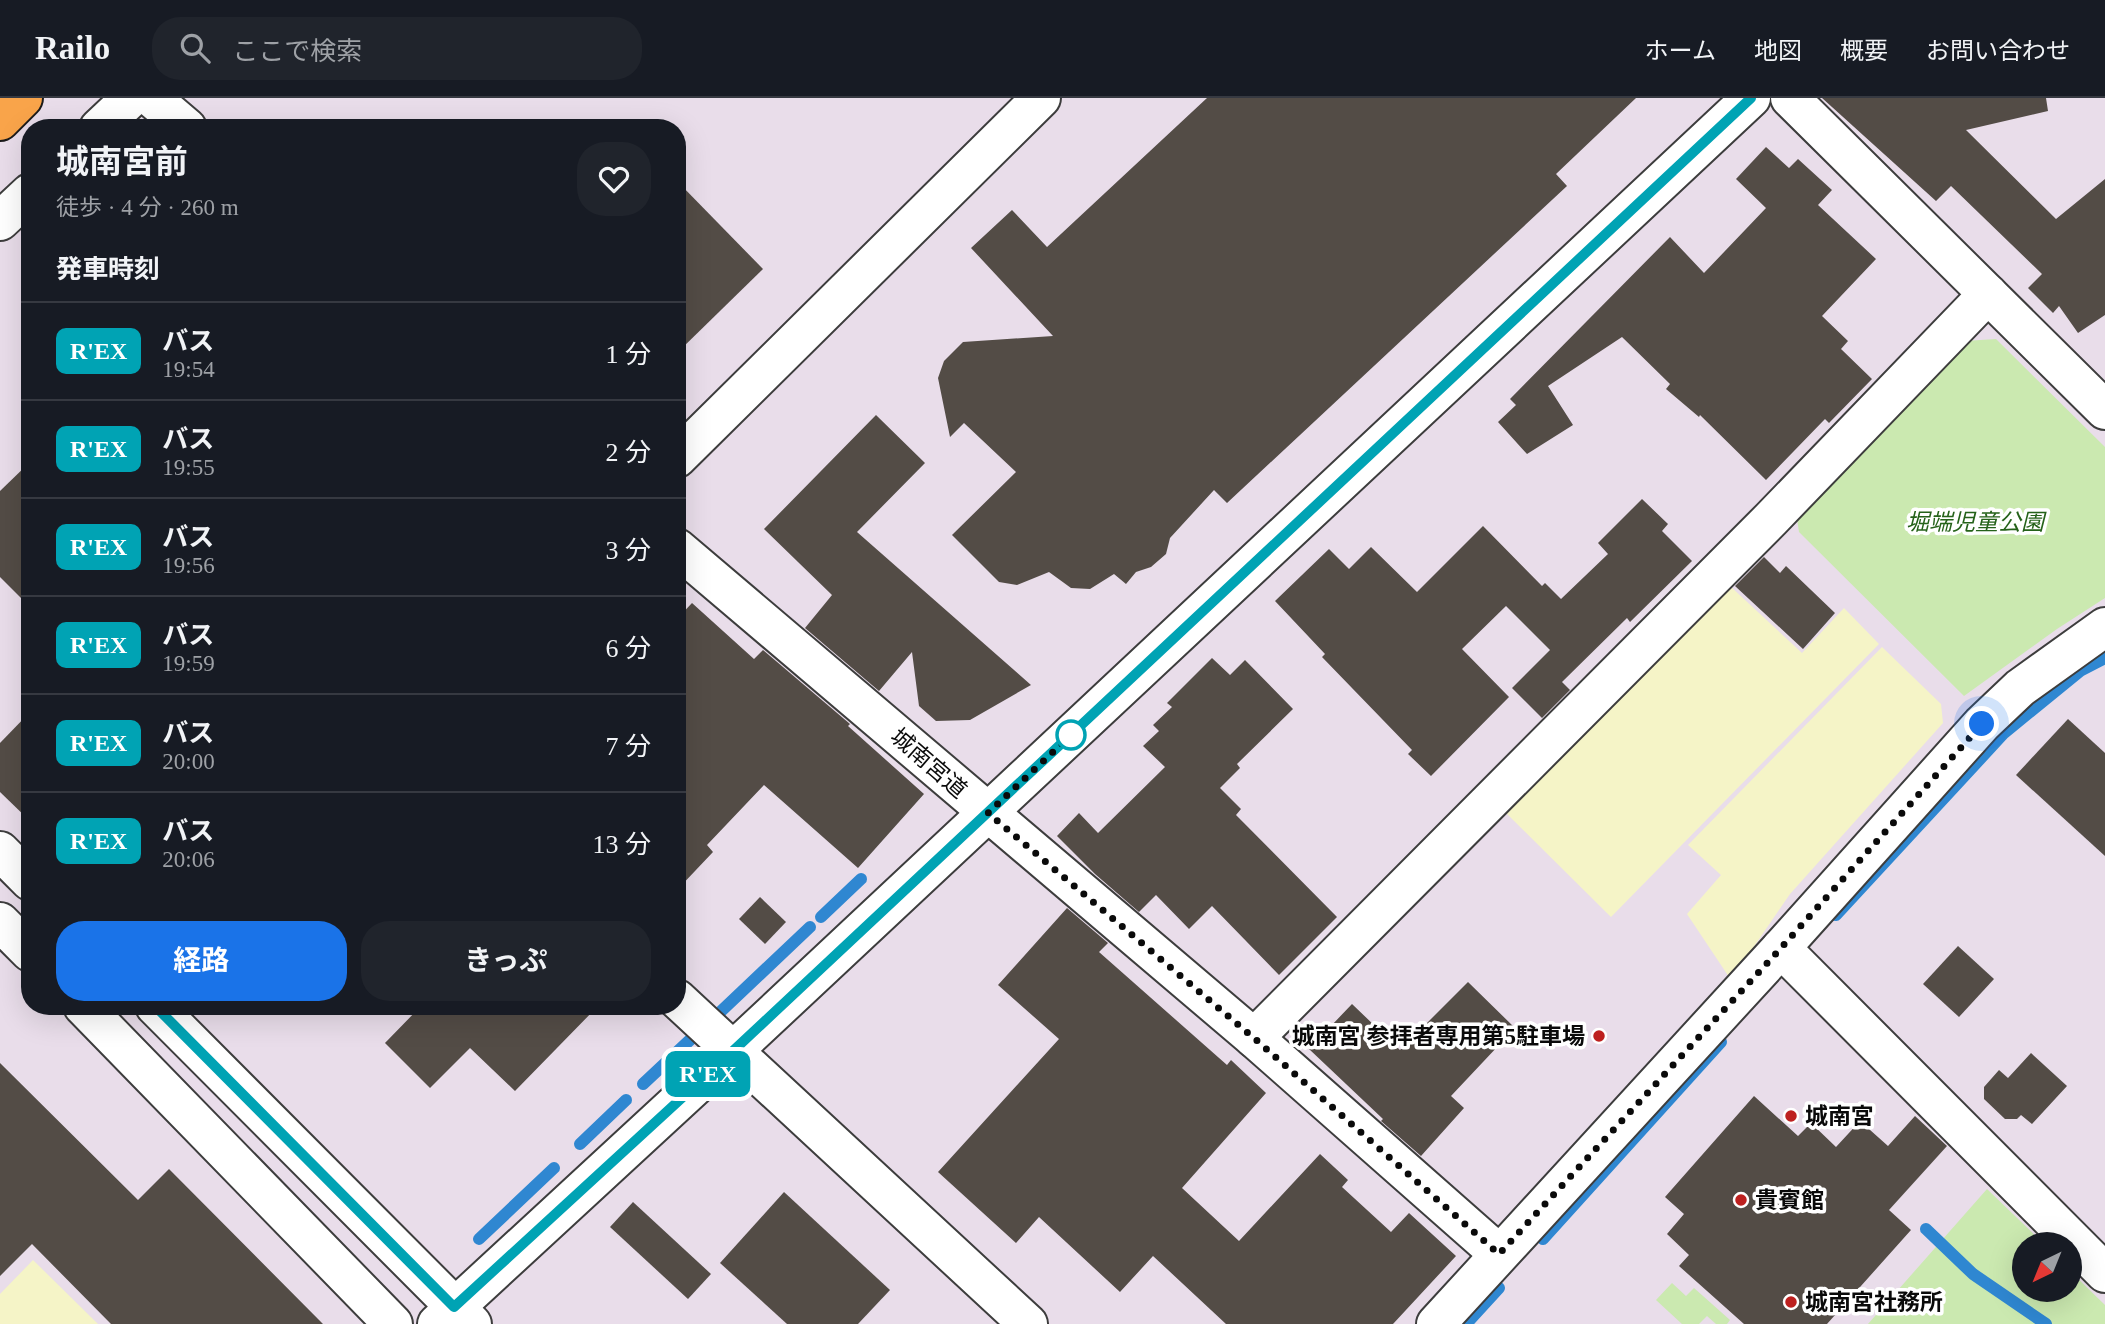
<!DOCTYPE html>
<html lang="ja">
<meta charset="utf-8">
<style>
:root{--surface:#171b24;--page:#20242c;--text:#f1f3f6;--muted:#9ea1a6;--line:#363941;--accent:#1a73e8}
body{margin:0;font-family:"Times New Roman","Noto Sans JP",serif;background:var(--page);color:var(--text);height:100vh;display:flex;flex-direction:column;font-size:26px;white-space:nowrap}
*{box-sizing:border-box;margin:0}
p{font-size:23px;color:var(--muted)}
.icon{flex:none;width:38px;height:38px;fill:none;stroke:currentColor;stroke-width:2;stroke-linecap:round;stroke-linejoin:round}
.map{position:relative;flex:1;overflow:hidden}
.details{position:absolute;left:21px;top:21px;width:665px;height:896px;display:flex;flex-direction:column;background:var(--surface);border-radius:28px;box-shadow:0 7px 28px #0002}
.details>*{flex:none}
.badge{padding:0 14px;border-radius:10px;font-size:24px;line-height:46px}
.needle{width:46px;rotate:223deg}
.fabs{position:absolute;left:2012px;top:1134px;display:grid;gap:14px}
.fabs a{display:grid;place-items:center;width:70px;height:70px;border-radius:50%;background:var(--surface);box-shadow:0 7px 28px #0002;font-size:35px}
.you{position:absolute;width:35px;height:35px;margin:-18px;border:5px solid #fff;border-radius:50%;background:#1a73e8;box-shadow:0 0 0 10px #1a73e833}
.map>.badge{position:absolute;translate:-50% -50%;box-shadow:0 0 0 4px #fff}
h2{padding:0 35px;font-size:26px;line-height:63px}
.round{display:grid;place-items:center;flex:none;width:74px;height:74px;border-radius:28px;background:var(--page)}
.overview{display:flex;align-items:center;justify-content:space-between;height:119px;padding:0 35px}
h1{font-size:33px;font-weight:700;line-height:52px}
.primary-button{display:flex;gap:14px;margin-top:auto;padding:14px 35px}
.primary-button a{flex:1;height:80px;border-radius:28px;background:var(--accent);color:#fff;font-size:28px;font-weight:700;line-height:80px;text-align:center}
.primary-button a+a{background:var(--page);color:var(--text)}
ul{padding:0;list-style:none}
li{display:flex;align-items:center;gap:21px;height:98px;padding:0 35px;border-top:2px solid var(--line)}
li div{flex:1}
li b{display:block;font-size:26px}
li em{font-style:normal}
li .badge{min-width:77px;font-weight:700;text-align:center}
header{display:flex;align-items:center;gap:42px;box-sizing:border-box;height:98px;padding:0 35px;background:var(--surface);border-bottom:2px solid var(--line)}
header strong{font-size:33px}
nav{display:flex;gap:38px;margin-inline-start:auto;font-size:24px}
.search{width:490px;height:63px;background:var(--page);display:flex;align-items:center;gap:18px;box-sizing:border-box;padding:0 24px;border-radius:28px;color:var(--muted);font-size:26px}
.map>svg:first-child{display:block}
</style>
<header>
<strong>Railo</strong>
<div class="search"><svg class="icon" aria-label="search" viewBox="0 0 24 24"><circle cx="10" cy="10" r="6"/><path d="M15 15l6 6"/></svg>ここで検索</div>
<nav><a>ホーム</a><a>地図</a><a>概要</a><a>お問い合わせ</a></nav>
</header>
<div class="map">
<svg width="2105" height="1226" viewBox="0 0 2105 1226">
<rect width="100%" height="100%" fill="#fffce7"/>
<path fill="#e9ddea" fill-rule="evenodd" d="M 0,0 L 2105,0 L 2105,1226 L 0,1226 ZM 30,30 L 677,30 L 677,908 L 30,908 ZM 2025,1146 L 2070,1146 L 2070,1192 L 2025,1192 Z"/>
<g fill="#f5f4c7">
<polygon points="1730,488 1802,555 1844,510 1879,546 1611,819 1506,715"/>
<polygon points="1882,549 1941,606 1943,625 1790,796 1731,882 1687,816 1721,777 1688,747"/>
<polygon points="33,1162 98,1226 0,1226 0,1196"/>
</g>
<g fill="#cbe9b0">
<polygon points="1996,241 2105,349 2105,500 2057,531 1964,598 1799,434 1797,421 1965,243"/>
<polygon points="1987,1091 2044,1146 2025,1146 2025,1192 2070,1192 2070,1173 2105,1207 2105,1226 1868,1226"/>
<polygon points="1672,1185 1686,1198 1694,1190 1730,1222 1727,1226 1716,1226 1707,1218 1699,1226 1682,1226 1656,1202"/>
</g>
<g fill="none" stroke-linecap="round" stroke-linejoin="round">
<g stroke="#2f87d1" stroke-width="12">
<polyline points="1836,817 2004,635 2080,573 2105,560"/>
<polyline points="821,819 861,781"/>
<polyline points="717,917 810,829"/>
<polyline points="643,986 691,941"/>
<polyline points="580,1046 626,1002"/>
<polyline points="1926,1131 1973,1176 2046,1226"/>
<polyline points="479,1141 554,1070"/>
<polyline points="1543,1141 1721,944"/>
<polyline points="1466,1226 1499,1190"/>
</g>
</g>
<g fill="#534c46">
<polygon points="1207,0 1636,0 1556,76 1567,88 1227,405 1214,392 1170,440 1166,456 1151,469 1136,474 1126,486 1114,476 1090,491 1071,490 1049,474 1017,487 999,484 952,437 1016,374 964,325 950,339 938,280 944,263 963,244 1053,238 971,150 1012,112 1047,149"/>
<polygon points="1822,0 2046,0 2048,13 1966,32 2056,121 2105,81 2105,217 2078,235 2059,208 2053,215 2028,190 2042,176 1951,88 1936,103"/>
<polygon points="1766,49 1789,70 1798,61 1832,92 1818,107 1876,161 1822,218 1848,243 1841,251 1872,281 1829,325 1825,321 1766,382 1700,317 1699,319 1666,291 1670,286 1622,239 1548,288 1573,327 1527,356 1498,324 1516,307 1510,301 1670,139 1704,175 1766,110 1736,81"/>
<polygon points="677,83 763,171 677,255"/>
<polygon points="876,317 925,365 857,434 1031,587 970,622 936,623 919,608 912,554 879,593 805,530 832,497 764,431"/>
<polygon points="30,364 30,509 0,479 0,393"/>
<polygon points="1642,401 1668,426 1662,433 1692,463 1630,524 1627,520 1562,584 1570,592 1542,620 1512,590 1550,552 1506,508 1462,551 1509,599 1431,678 1408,656 1412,652 1322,559 1325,556 1275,503 1329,451 1349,471 1371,449 1417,494 1483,428 1542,488 1545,485 1561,501 1608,456 1598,445"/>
<polygon points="1764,459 1780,475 1786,468 1835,515 1803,551 1735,488"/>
<polygon points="692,505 754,561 763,552 850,626 848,628 924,696 858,770 764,687 707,747 713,754 677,792 677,521"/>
<polygon points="1212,560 1230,577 1245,562 1293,611 1237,666 1240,670 1220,690 1241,711 1236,717 1337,819 1279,877 1212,808 1189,831 1156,797 1139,814 1095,776 1057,738 1079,715 1098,735 1165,669 1143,648 1159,633 1153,627 1172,609 1167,605"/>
<polygon points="30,614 30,723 0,694 0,645"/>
<polygon points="2068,621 2105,655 2105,758 2016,677"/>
<polygon points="760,799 786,824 765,846 739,821"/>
<polygon points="1067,810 1108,845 1099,854 1227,967 1231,962 1266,995 1182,1090 1239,1143 1320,1056 1348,1082 1342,1089 1391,1134 1409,1115 1456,1158 1393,1226 1226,1226 1153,1158 1120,1194 1039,1119 1016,1145 938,1074 1059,941 998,887"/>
<polygon points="1958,848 1994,881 1959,919 1923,886"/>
<polygon points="1468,884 1515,930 1451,998 1464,1010 1421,1058 1381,1023 1383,1021 1309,951 1352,906 1400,952"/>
<polygon points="421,908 598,908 515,993 470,950 430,990 385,945"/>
<polygon points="2031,955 2067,988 2032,1026 2021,1017 2017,1021 2005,1021 1984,1001 1984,989 1999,972 2008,980"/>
<polygon points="0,965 138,1102 169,1071 323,1226 111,1226 32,1146 0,1178"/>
<polygon points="1754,998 1798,1038 1811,1025 1836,1049 1860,1023 1888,1048 1915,1018 1947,1048 1889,1112 1911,1132 1827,1226 1744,1226 1679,1168 1689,1157 1667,1136 1684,1116 1665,1099"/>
<polygon points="784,1094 890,1192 858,1226 787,1226 720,1165"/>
<polygon points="633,1104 711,1176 688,1201 610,1129"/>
</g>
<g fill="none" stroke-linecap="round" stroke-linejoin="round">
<g stroke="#3d3d3d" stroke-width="42">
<g id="minor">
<polyline points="152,0 187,30"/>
<polyline points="1790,0 2105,312"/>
<polyline points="99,30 131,0"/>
<polyline points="0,123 30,95"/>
<polyline points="677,360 1041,0"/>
<polyline points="677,450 1254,940 1499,1156"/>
<polyline points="0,753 30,783"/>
<polyline points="0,824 30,854"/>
<polyline points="1781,850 2105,1175"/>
<polyline points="677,901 1028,1226"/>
<polyline points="83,908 393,1226"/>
<polyline points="155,908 472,1226"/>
<polyline points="1254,940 1771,421 1988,196"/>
<polyline points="437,1226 734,952 1751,0"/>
<polyline points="1436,1226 1781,850 1982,626 2020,590 2105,529"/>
</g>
</g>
<g stroke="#1b1b1b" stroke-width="42">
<polyline id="highway" points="0,23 23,0"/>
</g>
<use href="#minor" stroke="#fff" stroke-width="38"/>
<use href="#highway" stroke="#f9a44a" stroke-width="38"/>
</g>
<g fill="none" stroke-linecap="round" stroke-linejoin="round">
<g stroke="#fff" stroke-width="16">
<polyline id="line" points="155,908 454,1209 734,952 1751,0"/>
</g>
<use href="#line" stroke="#00a3b4" stroke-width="10"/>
<polyline stroke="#0a0a0a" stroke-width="7" stroke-dasharray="0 12.6" points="1071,637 988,715 1254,940 1499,1156 1781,850 1982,626"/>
</g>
<circle fill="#fff" stroke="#00a3b4" stroke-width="3.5" cx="1071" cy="637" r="14"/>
<g fill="#bd201f" stroke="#fff" stroke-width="2.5">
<circle cx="1599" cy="938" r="7"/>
<circle cx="1791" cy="1018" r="7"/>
<circle cx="1741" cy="1102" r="7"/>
<circle cx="1791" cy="1204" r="7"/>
</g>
<g text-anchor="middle" stroke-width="7" stroke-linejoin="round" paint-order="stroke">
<g font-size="23" font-style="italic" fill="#25621a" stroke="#fff">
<text x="1975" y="432">堀端児童公園</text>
</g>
<g font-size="23" fill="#0a0a0a" stroke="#fff">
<text transform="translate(929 665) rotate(41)" y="8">城南宮道</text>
</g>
<g font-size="23" font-weight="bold" fill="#0a0a0a" stroke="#fff" text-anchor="start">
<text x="1585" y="946" text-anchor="end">城南宮 参拝者専用第5駐車場</text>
<text x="1805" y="1026">城南宮</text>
<text x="1755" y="1110">貴賓館</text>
<text x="1805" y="1212">城南宮社務所</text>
</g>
</g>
</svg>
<div class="fabs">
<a><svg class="needle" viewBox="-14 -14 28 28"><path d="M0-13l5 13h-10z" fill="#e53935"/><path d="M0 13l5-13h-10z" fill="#9ea1a6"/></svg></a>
</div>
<div class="you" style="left:1982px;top:626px"></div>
<b class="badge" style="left:708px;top:976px;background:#00a3b4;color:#fff">R'EX</b>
<section class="details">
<div class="overview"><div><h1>城南宮前</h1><p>徒歩 · 4 分 · 260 m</p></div><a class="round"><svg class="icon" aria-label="heart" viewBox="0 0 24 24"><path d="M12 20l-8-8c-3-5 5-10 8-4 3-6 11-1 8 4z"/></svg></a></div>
<h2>発車時刻</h2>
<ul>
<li><span class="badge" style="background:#00a3b4;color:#fff">R'EX</span><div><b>バス</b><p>19:54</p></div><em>1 分</em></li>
<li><span class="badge" style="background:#00a3b4;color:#fff">R'EX</span><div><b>バス</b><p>19:55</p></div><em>2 分</em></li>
<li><span class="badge" style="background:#00a3b4;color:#fff">R'EX</span><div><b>バス</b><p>19:56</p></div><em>3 分</em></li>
<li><span class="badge" style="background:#00a3b4;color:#fff">R'EX</span><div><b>バス</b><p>19:59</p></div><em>6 分</em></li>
<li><span class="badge" style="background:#00a3b4;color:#fff">R'EX</span><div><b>バス</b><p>20:00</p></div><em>7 分</em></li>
<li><span class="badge" style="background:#00a3b4;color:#fff">R'EX</span><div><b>バス</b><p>20:06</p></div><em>13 分</em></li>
</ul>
<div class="primary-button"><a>経路</a><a>きっぷ</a></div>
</section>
</div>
